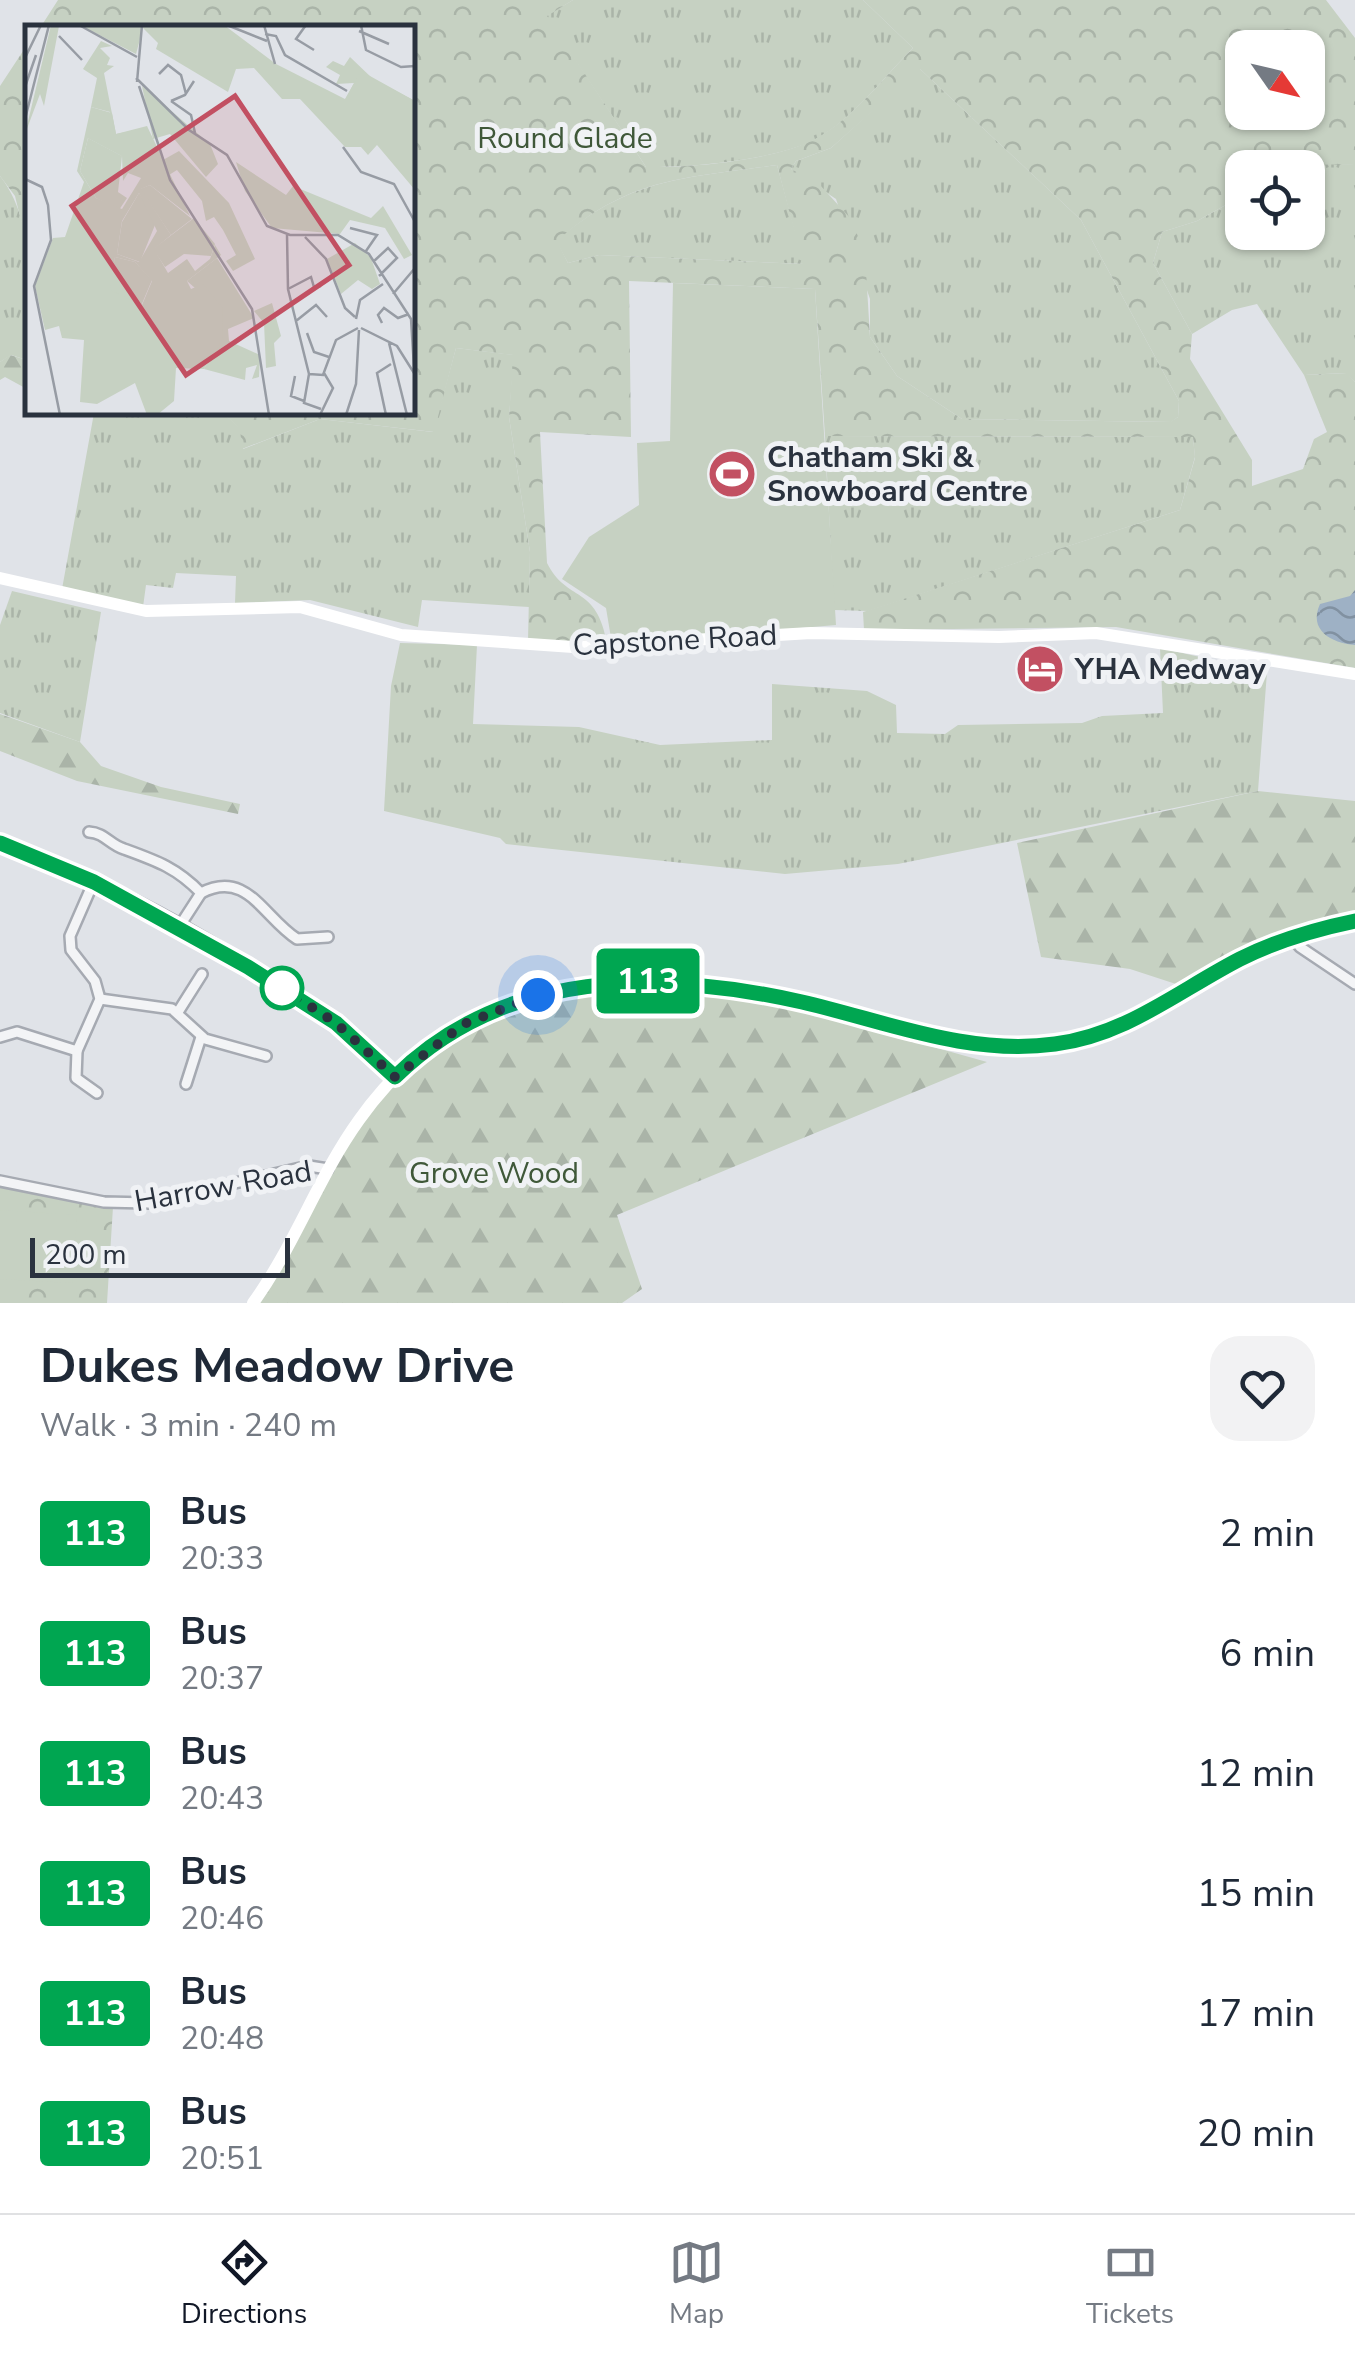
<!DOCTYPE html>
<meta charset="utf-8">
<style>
:root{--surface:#fff;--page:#f2f2f3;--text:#1f2937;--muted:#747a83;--line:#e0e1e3;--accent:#111827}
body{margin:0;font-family:"Nunito Sans",sans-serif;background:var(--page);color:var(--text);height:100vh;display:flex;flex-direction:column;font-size:38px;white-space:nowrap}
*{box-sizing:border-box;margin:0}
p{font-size:32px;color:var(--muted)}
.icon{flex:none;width:55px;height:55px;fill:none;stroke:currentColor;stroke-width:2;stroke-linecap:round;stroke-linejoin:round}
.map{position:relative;height:1303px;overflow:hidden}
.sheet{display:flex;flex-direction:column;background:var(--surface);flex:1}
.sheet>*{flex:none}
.badge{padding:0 20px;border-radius:8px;font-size:35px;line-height:65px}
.needle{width:65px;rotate:124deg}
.controls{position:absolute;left:1225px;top:30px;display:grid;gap:20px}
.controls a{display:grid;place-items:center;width:100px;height:100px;border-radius:20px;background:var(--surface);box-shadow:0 2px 8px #0004;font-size:50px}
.scale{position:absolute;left:30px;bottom:25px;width:260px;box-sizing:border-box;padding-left:10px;border:5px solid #2a323e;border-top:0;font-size:28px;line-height:35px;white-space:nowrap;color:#2a323e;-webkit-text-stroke:8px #f0f2f5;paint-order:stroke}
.you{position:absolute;width:50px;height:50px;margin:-25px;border:8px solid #fff;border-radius:50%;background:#1a73e8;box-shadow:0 0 0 15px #1a73e833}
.map>.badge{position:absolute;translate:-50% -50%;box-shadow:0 0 0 5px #fff}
.round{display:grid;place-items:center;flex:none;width:105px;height:105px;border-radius:30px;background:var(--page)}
.head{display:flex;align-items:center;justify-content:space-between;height:170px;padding:0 40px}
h1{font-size:48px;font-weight:700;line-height:75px}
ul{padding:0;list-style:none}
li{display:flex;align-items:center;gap:30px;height:120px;padding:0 40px}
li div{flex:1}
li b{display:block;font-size:38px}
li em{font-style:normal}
li .badge{min-width:110px;font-weight:700;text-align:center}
.menu{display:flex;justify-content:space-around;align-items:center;height:140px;border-top:2px solid var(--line);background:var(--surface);font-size:28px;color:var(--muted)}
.menu a{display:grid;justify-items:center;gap:5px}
.menu .active{color:var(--accent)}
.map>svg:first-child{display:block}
</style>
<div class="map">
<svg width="1355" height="1303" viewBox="0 0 1355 1303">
<defs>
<pattern id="grass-tufts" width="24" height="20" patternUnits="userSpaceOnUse" patternTransform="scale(2.5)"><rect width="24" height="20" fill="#c6d1c2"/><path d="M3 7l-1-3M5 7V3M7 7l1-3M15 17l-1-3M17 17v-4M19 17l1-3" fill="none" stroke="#aab4a8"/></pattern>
<pattern id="forest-firs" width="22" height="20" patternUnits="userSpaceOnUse" patternTransform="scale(2.5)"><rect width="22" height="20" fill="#c6d1c2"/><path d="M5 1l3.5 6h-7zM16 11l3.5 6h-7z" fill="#aab4a8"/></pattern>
<pattern id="park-crowns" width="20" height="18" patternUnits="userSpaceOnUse" patternTransform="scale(2.5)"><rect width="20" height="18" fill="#c6d1c2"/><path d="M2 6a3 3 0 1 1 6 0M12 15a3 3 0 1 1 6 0" fill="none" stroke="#aab4a8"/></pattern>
<pattern id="water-waves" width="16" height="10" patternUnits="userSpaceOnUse" patternTransform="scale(2.5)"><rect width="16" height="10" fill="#9eb1c5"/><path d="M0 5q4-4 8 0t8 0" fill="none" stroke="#8191a1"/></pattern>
</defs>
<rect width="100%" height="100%" fill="#e0e3e8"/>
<g fill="url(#grass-tufts)">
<path d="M 573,0 L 863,0 L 913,48 C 883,78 853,119 816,139 C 776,160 691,168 646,167 L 546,16 Z"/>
<polygon points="919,68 1081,220 1179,401 1178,417 1171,422 962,419 897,376 870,337 870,299 836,199 791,169 796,161 831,148"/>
<polygon points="1307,162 1355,165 1355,382 1346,373 1304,375 1257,304 1232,310 1192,334 1153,263 1162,232 1197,221 1242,196 1242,232 1308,232 1308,168 1297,167"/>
<path d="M 777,165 L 804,264 L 599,255 L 568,263 L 556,241 C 633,176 683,179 777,165 Z"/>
<path d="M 0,176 C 39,226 27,299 27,360 L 11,355 L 0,362 Z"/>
<polygon points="456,348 514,355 509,417 530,552 529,607 422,600 418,627 310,600 235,603 236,576 176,573 173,588 146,585 143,607 62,589 94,413 223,413 241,429 243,449 320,419 433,432"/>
<polygon points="825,436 1193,437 1195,457 1180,510 868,611 834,610"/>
<polygon points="12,591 101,612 80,742 0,713 0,625"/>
<polygon points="400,643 477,645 473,724 579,727 660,745 772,740 772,684 867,691 896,705 897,733 945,734 958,725 1082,723 1102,716 1163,713 1160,648 1267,672 1258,791 898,864 785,874 506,844 500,838 384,811 391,686"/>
</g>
<g fill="url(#forest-firs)">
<polygon points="10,355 27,360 27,389 5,377 0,380 0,362"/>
<polygon points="0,714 80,742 101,766 161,787 240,804 238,814 77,781 0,751"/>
<polygon points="1258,791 1355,801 1355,913 1295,928 1182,986 1130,969 1041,957 1017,843"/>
<path d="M 611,988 L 729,996 L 794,1008 L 987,1062 L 617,1215 L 642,1289 L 622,1303 L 259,1303 C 317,1201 372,1061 492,1018 C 530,1004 572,998 611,988 Z"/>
</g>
<g fill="url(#park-crowns)" fill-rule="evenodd">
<path d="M 58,0 L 573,0 L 547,16 L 646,167 C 691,168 775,160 815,139 C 853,119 883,78 913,48 L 863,0 L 1326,0 L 1355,38 L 1355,165 C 1316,163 1282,167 1242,168 L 1242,196 L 1197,221 L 1162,232 L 1153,263 L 1192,334 L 1190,359 L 1252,460 L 1252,486 L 1303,469 L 1314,439 L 1327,432 L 1304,375 L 1347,373 L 1355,382 L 1355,668 L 1116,627 L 864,630 L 863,612 L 1180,510 L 1195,458 L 1193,437 L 825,436 L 815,289 L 629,281 L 631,437 L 540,432 L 547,563 C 567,603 597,584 607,644 L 528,640 L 530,552 L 509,417 L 513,355 L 456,348 L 434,432 L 320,419 L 242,449 L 240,429 L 223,413 L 412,412 L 412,28 L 40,28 ZM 1242,48 L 1308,48 L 1308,112 L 1242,112 ZM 920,69 L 1081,220 L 1179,401 L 1178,417 L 1170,422 L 962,419 L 897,376 L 870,337 L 865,254 L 851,219 L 820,185 L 791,169 L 796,161 L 831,148 ZM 777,165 L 803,264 L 599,255 L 568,263 L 557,241 C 632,176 683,179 777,165 Z"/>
<polygon points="27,45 28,45 27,245 15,196 0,176 0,86"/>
<polygon points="0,1184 113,1207 107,1303 0,1303"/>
</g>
<g fill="#c6d1c2">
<polygon points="673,283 815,289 836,625 612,644 606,608 562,579 589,537 639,505 637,443 670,441"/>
<polygon points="0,1210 77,1215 72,1283 0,1279"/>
</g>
<path fill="url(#water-waves)" d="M 1355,590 L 1355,645 C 1331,643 1308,630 1320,604 L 1350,596 Z"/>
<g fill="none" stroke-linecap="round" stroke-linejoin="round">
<g stroke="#a6aab2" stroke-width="14">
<g id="street">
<path d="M 89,832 C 105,833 109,844 124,849 C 157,861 177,868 201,893 L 179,927"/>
<path d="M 0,843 C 136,889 290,980 395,1077"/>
<path d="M 201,893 C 247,869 263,917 297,939 L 328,937"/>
<polyline points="1293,938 1300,947 1355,984"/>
<polyline points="100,999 172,1009 205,1039 266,1056"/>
<polyline points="178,1012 202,974"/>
<polyline points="0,1037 17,1032 77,1051 100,999 95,981 71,950 70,936 94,881"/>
<polyline points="77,1051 76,1078 97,1093"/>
<polyline points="186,1084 201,1037"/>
<polyline points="0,1181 104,1202 148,1203 309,1166 328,1169"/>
</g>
</g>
<use href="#street" stroke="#f3f4f6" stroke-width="9"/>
<g stroke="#fff" stroke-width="12">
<polyline points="0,578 146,611 300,607 401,635 573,647 811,633 999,637 1096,633 1355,674"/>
<path d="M 253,1303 C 295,1245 318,1177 359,1120 C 468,966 631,969 797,1001 C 873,1016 947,1051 1026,1046 C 1116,1041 1164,997 1240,959 C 1276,941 1316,929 1355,921"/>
</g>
</g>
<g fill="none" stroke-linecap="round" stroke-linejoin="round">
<g stroke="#fff" stroke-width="22">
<path id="line" d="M 0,843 L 94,882 L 248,967 L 336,1023 L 395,1077 C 506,968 660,970 802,1002 C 885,1021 967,1056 1055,1044 C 1126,1035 1178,991 1240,959 C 1276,941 1316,929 1355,921"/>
</g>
<use href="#line" stroke="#00a651" stroke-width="15"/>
<polyline stroke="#2a323e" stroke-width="10" stroke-dasharray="0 18" points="282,988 336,1023 395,1077 464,1024 538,995"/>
</g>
<defs>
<g id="stadium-disc" transform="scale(2.5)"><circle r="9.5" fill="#c25062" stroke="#f0f2f5"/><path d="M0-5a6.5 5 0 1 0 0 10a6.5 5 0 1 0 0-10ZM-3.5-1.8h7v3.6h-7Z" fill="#fff"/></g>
<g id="hotel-disc" transform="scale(2.5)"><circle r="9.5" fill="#c25062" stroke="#f0f2f5"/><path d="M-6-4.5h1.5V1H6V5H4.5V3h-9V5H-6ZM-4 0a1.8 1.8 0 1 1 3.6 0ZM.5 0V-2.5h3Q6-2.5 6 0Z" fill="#fff"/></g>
</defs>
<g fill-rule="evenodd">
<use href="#stadium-disc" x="732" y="474"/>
<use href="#hotel-disc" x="1040" y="669"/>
</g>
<circle fill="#fff" stroke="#00a651" stroke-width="5" cx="282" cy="988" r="20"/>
<g text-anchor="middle" stroke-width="10" stroke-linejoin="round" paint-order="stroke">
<g font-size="30" fill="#3f5839" stroke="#f0f2f5">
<text x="565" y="148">Round Glade</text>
<text x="494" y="1183">Grove Wood</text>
</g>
<g font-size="30" font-weight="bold" fill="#2a323e" stroke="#f0f2f5" text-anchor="start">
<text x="767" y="467">Chatham Ski &amp;<tspan x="767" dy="34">Snowboard Centre</tspan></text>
<text x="1075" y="679">YHA Medway</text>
</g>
<g font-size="30" fill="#2a323e" stroke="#f0f2f5">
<text transform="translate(675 640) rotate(-3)" y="10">Capstone Road</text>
<text transform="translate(223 1186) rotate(-10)" y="10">Harrow Road</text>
</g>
</g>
<g transform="translate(25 25)">
<rect width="390" height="390" fill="#e0e3e8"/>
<path d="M 63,113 L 97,131 L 93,167 L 102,173 L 94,185 L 71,173 L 55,146 ZM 154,126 L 204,178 L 230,234 L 208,246 L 201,236 L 211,230 L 198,205 L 189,192 L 181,196 L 177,176 L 152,145 L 144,150 L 138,135 ZM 125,160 L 167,194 L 146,210 L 115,164 ZM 114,168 L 132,195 L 115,237 L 92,229 L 97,197 ZM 90,232 L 110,237 L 127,255 L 116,281 L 59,265 L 84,265 ZM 192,233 L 229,293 L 203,304 L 204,316 L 235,330 L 234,352 L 227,354 L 232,340 L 221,343 L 220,355 L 179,344 L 197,313 L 194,284 L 162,256 ZM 247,278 L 256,311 L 249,318 L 251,341 L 241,343 L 239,298 L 229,286 Z" fill="#c6d1c2"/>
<path d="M 26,0 L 34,1 L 19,81 L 15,69 L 0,109 ZM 76,16 L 87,21 L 75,23 L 85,33 L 82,40 L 89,41 L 79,48 L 91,109 L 101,107 L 97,131 L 63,113 L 70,105 L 89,118 L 85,87 L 66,82 L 72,53 L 58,44 ZM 325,32 L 348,54 L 390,76 L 320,75 L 329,58 L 311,59 L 315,50 L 301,42 L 308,36 L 319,41 ZM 117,61 L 185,119 L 193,139 L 181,152 L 145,109 L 128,114 ZM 211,137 L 261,170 L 268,161 L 346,193 L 358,181 L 387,230 L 379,234 L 360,203 L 325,195 L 315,209 L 247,203 L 220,166 Z" fill="#c6d1c2"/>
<path d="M 55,0 L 199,0 L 251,39 L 320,74 L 336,46 L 390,76 L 390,165 L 352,120 L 343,130 L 336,122 L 320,122 L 275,74 L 257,74 L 229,43 L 211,44 L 203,67 L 131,24 L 133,18 L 118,3 L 111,29 ZM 66,82 L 87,88 L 91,109 L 122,101 L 165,191 L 125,160 L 116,164 L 146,210 L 129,224 L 143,248 L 162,234 L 170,246 L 185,234 L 190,220 L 196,230 L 162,256 L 166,264 L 178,259 L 197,282 L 198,313 L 179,344 L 151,343 L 149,376 L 132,390 L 122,390 L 110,358 L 72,379 L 55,377 L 59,315 L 37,313 L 34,301 L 20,305 L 10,261 L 28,213 L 40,212 L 59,157 L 52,146 ZM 63,113 L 97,131 L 98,156 L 103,148 L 116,153 L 97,184 L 71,173 L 55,146 ZM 114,168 L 132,206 L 114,237 L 92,229 L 97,196 ZM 90,232 L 110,237 L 127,256 L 117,280 L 85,265 ZM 330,218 L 346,233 L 355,259 L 347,264 L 333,255 L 316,269 L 302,234 Z" fill="#c6d1c2" fill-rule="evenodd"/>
<path d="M 169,193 L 190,219 L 186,231 L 159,229 L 140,242 L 128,224 Z" fill="#c6d1c2"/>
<path fill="none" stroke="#979ca4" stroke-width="2.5" d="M 54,0 L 112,32M 202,0 L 242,16M 239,0 L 250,39M 281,0 L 271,14 L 289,25M 336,0 L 341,25 L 376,42 L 390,41M 334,6 L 364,19M 240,9 L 251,11 L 260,30 L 322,66M 34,11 L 57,35M 0,33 L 16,0M 134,49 L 143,40 L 156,50 L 161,69M 111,53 L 164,105 L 202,130 L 242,201 L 265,210 L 313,210 L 344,229 L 386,294 L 390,359M 112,57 L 117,0M 114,61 L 145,155 L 227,284 L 244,390M 0,62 L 11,30M 146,76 L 166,90 L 170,108M 146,76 L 160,70 L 169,56M 0,94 L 24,0M 318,122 L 336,147 L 369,159 L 390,197M 0,154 L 17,162 L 23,180 L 26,215 L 9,261 L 35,390M 325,203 L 352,210 L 341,226M 262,210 L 263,264 L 284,349M 280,212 L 301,234 L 320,283 L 330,292M 348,237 L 363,223 L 372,233 L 354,251M 263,264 L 286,252 L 289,262 L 296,261M 368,269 L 390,243M 331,294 L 335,275 L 358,259M 271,296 L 291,280 L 302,292M 357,298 L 353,290 L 359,283 L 373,293 L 384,289M 336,303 L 372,321 L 389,348M 282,308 L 289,327 L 304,332M 364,318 L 382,390M 284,349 L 298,350 L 311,315 L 333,303M 284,349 L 279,378 L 296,384M 270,351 L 266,371 L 279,376M 295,390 L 308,363 L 299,348M 321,390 L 331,359 L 334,305M 361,390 L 352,348 L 366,339"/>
<path fill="#c25062" fill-opacity="0.15" stroke="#c25062" stroke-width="5" d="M 210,71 L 324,240 L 161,350 L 47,181 Z"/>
<rect width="390" height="390" fill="none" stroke="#2a323e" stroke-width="5"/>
</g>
</svg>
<div class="controls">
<a><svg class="needle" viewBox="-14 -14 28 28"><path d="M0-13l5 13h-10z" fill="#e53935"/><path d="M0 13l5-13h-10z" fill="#747a83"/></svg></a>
<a><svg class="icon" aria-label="locate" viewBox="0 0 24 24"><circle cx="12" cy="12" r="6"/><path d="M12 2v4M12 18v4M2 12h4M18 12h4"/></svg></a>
</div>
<div class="scale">200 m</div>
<div class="you" style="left:538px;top:995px"></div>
<b class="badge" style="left:648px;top:981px;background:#00a651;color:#fff">113</b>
</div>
<section class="sheet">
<div class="head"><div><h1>Dukes Meadow Drive</h1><p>Walk · 3 min · 240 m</p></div><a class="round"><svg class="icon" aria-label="heart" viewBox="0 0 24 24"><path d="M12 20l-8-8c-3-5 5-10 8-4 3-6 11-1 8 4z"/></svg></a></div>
<ul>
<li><span class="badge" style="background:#00a651;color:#fff">113</span><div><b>Bus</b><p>20:33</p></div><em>2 min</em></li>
<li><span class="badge" style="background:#00a651;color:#fff">113</span><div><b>Bus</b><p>20:37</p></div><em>6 min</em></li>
<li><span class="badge" style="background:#00a651;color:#fff">113</span><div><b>Bus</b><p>20:43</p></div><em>12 min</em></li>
<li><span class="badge" style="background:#00a651;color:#fff">113</span><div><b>Bus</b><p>20:46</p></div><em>15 min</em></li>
<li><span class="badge" style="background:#00a651;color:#fff">113</span><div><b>Bus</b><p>20:48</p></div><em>17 min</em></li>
<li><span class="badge" style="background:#00a651;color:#fff">113</span><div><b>Bus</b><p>20:51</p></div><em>20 min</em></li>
</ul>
</section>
<nav class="menu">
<a class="active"><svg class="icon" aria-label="directions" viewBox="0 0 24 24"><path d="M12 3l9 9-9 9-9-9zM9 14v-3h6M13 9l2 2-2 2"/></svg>Directions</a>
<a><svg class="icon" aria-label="map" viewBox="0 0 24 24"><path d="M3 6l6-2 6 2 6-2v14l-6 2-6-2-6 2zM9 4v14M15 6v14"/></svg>Map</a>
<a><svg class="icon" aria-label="tickets" viewBox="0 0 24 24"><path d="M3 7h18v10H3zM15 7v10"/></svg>Tickets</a>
</nav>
